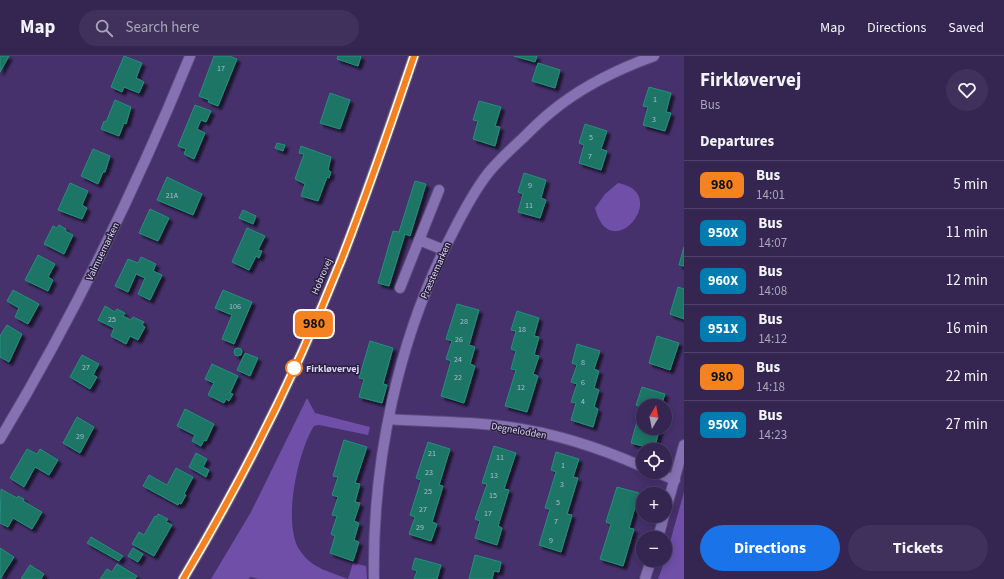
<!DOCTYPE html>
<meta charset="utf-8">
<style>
:root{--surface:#342551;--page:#3f315b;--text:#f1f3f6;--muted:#a9a5b7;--line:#4e4268;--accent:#1a73e8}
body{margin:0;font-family:"Source Sans 3",sans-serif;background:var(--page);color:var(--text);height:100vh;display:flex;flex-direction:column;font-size:15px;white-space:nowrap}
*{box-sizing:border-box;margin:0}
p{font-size:13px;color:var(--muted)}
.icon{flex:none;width:22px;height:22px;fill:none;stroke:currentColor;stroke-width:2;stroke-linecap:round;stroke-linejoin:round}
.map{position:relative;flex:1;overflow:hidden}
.sheet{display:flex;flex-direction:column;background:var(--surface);width:320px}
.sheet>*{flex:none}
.badge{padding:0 8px;border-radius:6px;font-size:14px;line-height:26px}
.needle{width:26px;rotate:10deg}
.tools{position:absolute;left:636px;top:343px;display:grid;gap:8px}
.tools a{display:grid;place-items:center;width:36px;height:36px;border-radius:50%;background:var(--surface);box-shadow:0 2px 10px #0003,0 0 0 1px var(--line);font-size:20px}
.map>.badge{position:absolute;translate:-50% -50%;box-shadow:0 0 0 2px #fff}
h2{padding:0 16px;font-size:15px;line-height:36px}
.round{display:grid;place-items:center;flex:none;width:42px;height:42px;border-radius:21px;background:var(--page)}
.headline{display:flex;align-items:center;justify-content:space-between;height:68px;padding:0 16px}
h1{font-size:19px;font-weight:700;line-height:30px}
.primary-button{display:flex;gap:8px;margin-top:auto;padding:8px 16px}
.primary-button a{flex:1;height:46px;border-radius:24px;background:var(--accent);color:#fff;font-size:16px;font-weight:700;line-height:46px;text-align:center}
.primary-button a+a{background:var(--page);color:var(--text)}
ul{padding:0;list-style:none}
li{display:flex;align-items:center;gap:12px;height:48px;padding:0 16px;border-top:1px solid var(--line)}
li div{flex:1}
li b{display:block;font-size:15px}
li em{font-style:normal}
li .badge{min-width:44px;font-weight:700;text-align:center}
header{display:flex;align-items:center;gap:24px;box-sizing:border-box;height:56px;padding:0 20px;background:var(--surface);border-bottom:1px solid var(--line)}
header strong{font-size:19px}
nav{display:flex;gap:22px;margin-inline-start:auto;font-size:14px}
.search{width:280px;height:36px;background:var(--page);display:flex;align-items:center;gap:10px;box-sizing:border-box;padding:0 14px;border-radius:22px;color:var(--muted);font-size:15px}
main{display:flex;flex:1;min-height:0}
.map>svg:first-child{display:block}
</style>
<header>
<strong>Map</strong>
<div class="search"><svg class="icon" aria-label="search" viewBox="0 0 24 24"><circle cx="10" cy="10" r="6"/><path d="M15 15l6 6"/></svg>Search here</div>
<nav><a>Map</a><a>Directions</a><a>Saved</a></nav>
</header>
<main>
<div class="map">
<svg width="684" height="523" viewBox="0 0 684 523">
<defs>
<filter id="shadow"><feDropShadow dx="3.5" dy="3.5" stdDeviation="1" flood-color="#0009"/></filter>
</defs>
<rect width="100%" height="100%" fill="#46316c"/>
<g fill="#6f4fa7">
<path d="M 618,127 C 622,128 627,129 630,131 C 662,149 609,207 595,152 L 605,138 Z"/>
<path d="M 307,342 L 315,357 L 370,371 L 368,379 L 319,369 L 314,370 C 298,395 281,470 301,496 C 312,512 330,516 348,523 L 353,507 L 366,510 L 367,523 L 259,523 L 250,521 L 249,523 L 211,523 L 251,456 Z"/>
<polygon points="684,436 684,523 658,523 665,504"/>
</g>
<g fill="#1f7565" stroke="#228f7c" filter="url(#shadow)">
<polygon points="0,0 9,0 0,16"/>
<polygon points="124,0 142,7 136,22 144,26 139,37 124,31 122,36 111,31"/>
<polygon points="214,0 229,0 237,3 218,50 208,46 209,44 199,40"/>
<polygon points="338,0 361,0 358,10 337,3"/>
<polygon points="514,0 537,0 535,6"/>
<polygon points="538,7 560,14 555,32 532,25"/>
<polygon points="649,31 671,37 666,56 671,57 665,75 643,69 648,51 643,50"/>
<polygon points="330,37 350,44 340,73 320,67"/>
<polygon points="115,44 131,51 126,68 124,67 119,80 101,73 104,65 106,66"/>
<polygon points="479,45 501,51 495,70 500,71 495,90 473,83 478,65 473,64"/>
<polygon points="195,49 211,55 206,66 201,64 197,73 205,77 194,103 184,98 186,93 178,90"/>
<polygon points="585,68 607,75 601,93 607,95 601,114 579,107 584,89 579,87"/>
<polygon points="277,87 285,89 283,95 275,92"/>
<polygon points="301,90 331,101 328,114 331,116 329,122 327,121 318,145 301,140 305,128 295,123 304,98 299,97"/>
<polygon points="93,93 110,100 105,116 103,116 98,128 81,120"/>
<polygon points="524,117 546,124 541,142 546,144 540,162 518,156 523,138 518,136"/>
<polygon points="167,121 202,138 193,159 157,144"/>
<polygon points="415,125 426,128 410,180 405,178 389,230 378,227 393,175 399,176"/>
<polygon points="70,127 88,135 82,149 87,152 82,163 58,154"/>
<polygon points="150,153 169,162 158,185 139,177"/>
<polygon points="243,154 256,160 253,168 239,162"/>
<polygon points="59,169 66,173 65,175 73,179 64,198 44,188 53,170 57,172"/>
<polygon points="247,172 265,180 258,194 262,195 259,202 256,200 249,214 232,206"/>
<polygon points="684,191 684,210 679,209"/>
<polygon points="38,199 55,208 48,221 53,224 48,235 25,224"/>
<polygon points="141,201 156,208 153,215 162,219 150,244 138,238 145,222 136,218 128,236 115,230 128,203 138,207"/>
<polygon points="678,231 684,233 684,263 670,258"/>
<polygon points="13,234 39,248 28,268 15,261 19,252 7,245"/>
<polygon points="223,234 252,246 234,288 222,283 232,259 215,252"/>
<polygon points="457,248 479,254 469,289 475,291 470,308 475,310 464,347 441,340 451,305 446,303 452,285 446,283"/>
<polygon points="105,250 115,256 117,253 125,257 123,260 131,264 133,261 144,266 142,269 145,271 138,284 130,280 126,288 111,280 114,272 98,264"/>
<polygon points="517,255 539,262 534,280 539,281 534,299 539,300 533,318 538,320 527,356 505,350 516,314 511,313 516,295 511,293 516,275 511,274"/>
<polygon points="7,269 22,278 9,306 0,301 0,280"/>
<polygon points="657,280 679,287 670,314 649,307"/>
<polygon points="370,285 393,292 383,328 387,329 382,347 359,341 364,323 359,322"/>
<polygon points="577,288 600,295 594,313 599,315 594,332 599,334 594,351 598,353 593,371 571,364 576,347 571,346 577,328 571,326 577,309 572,307"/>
<circle cx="238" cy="296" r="4"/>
<polygon points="245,297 258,302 250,320 237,314"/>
<polygon points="82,299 99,308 93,319 97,321 90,333 70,321"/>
<polygon points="212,308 238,320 230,337 233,338 229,345 226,343 224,347 208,339 214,327 205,323"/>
<polygon points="642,331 665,338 661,350 643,350 643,372 660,372 654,393 631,387 641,351 636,349"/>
<polygon points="185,353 214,368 206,385 204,384 201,390 192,385 195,379 177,370"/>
<polygon points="77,361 94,371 80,397 63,387"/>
<polygon points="344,384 367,391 355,427 360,428 355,446 360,447 354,465 359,467 354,484 359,486 353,505 330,497 335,480 331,478 337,460 332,459 338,441 332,439 338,421 333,420"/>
<polygon points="428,386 450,393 439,429 443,430 432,466 437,468 431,485 409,478 415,461 410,459 421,424 416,422"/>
<polygon points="494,390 516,397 504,433 509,434 498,470 502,472 497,489 475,482 480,465 475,463 487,428 482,427"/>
<polygon points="27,393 37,398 40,393 58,404 49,419 35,411 24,431 10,422"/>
<polygon points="556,396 579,403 573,421 578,422 567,458 572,459 561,496 539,489 550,453 545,452 556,416 551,414"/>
<polygon points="196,397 207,403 203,411 209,414 206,421 189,411"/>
<polygon points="176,412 193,421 184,438 186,439 181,448 179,447 178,449 143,430 149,419 167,429"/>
<polygon points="617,431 639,437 629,472 634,473 623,510 600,503 611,468 606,466"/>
<polygon points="1,433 17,442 18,440 24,443 23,445 42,456 32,473 13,462 8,471 0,467"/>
<polygon points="158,458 168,463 166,466 172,469 154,500 132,488 139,476 144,479 155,460 156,461"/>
<polygon points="91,481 123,500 119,505 87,487"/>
<polygon points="0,492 14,501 0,523"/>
<polygon points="133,492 143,498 138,506 128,500"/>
<polygon points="475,499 501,506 499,516 494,515 492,523 469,523"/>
<polygon points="415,502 441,509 437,523 414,523 417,515 412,513"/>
<polygon points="117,508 137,520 135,523 100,523 107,513 112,516"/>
<polygon points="30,509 44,518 41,523 21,523"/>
</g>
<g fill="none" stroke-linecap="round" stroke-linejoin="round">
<g stroke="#5e4b7e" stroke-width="12">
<g id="minor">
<polyline points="419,184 444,194"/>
<polyline points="400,232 439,134"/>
<path d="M 389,363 C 424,366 459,365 493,369 C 544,374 596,390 643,411"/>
<path d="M 0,383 C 74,260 136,132 190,0"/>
<polyline points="656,416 675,424"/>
<polyline points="665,457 684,389"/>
<polyline points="658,482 664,460"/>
<path d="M 374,523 C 372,406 398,282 452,178 C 463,156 474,135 489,116 C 500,103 511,93 523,82 C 532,73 541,64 551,56 C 581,31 618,13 654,0"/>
<polyline points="645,523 651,504"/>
</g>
</g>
<g stroke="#5e4b7e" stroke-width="12">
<path id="major" d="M 183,523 C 244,421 298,313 342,202 C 368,135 391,67 414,0"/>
</g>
<use href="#minor" stroke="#8672b3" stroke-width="10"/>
<use href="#major" stroke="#8f8f7d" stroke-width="10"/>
</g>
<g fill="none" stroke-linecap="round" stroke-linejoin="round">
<g stroke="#fff" stroke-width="9">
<path id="line" d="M 183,523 C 244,421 298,313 342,202 C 368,135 391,68 414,0"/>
</g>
<use href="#line" stroke="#f58220" stroke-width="6"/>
</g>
<circle fill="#fff" stroke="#f58220" stroke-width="2" cx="294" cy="312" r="8"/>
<g text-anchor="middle" stroke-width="3" stroke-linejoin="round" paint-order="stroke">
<g font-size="8" fill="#aebcd3">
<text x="221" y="15">17</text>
<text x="655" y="46">1</text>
<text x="654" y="66">3</text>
<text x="591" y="84">5</text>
<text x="590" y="103">7</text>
<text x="530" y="132">9</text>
<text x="172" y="142">21A</text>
<text x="529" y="152">11</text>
<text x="235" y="253">106</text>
<text x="112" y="266">25</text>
<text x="464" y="268">28</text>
<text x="522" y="276">18</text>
<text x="459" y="286">26</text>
<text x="458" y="306">24</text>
<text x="583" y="309">8</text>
<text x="86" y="314">27</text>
<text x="458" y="324">22</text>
<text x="583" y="329">6</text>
<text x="521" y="334">12</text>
<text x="583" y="348">4</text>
<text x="80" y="383">29</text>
<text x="432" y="400">21</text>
<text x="500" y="404">11</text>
<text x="563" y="412">1</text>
<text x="429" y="419">23</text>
<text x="494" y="422">13</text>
<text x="562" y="431">3</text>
<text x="428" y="438">25</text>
<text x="493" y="442">15</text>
<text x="558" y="449">5</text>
<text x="423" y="456">27</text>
<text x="488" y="460">17</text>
<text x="556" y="468">7</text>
<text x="420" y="474">29</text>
<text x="551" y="487">9</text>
</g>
<g font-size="10" fill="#ddd4f8" stroke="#29203b">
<text transform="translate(102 195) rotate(-64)" y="4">Valmuemarken</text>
<text transform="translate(435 214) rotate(-66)" y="4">Præstemarken</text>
<text transform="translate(321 220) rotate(-67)" y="4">Hobrovej</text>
<text transform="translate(519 374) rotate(10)" y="4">Degnelodden</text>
</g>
<g font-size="10" font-weight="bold" fill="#ddd4f8" stroke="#29203b" text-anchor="start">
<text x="306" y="316">Firkløvervej</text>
</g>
</g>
</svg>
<div class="tools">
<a><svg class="needle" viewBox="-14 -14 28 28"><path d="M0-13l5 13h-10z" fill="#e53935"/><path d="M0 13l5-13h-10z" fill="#a9a5b7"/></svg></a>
<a><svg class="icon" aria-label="locate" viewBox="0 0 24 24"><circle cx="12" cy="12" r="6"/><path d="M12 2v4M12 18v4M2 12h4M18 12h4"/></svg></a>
<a>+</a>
<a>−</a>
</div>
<b class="badge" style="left:314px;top:268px;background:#f58220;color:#111">980</b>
</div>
<section class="sheet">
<div class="headline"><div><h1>Firkløvervej</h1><p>Bus</p></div><a class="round"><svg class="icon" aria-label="heart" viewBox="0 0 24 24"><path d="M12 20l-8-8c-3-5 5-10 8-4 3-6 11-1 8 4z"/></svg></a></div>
<h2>Departures</h2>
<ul>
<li><span class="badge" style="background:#f58220;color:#111">980</span><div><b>Bus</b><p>14:01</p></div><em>5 min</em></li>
<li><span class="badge" style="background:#007cb0;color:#fff">950X</span><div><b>Bus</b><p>14:07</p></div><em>11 min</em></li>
<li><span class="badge" style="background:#007cb0;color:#fff">960X</span><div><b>Bus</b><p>14:08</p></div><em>12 min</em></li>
<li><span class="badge" style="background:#007cb0;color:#fff">951X</span><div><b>Bus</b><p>14:12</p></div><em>16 min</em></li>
<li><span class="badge" style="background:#f58220;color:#111">980</span><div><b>Bus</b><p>14:18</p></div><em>22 min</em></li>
<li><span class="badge" style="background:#007cb0;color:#fff">950X</span><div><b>Bus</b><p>14:23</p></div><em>27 min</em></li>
</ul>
<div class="primary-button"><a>Directions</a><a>Tickets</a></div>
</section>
</main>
